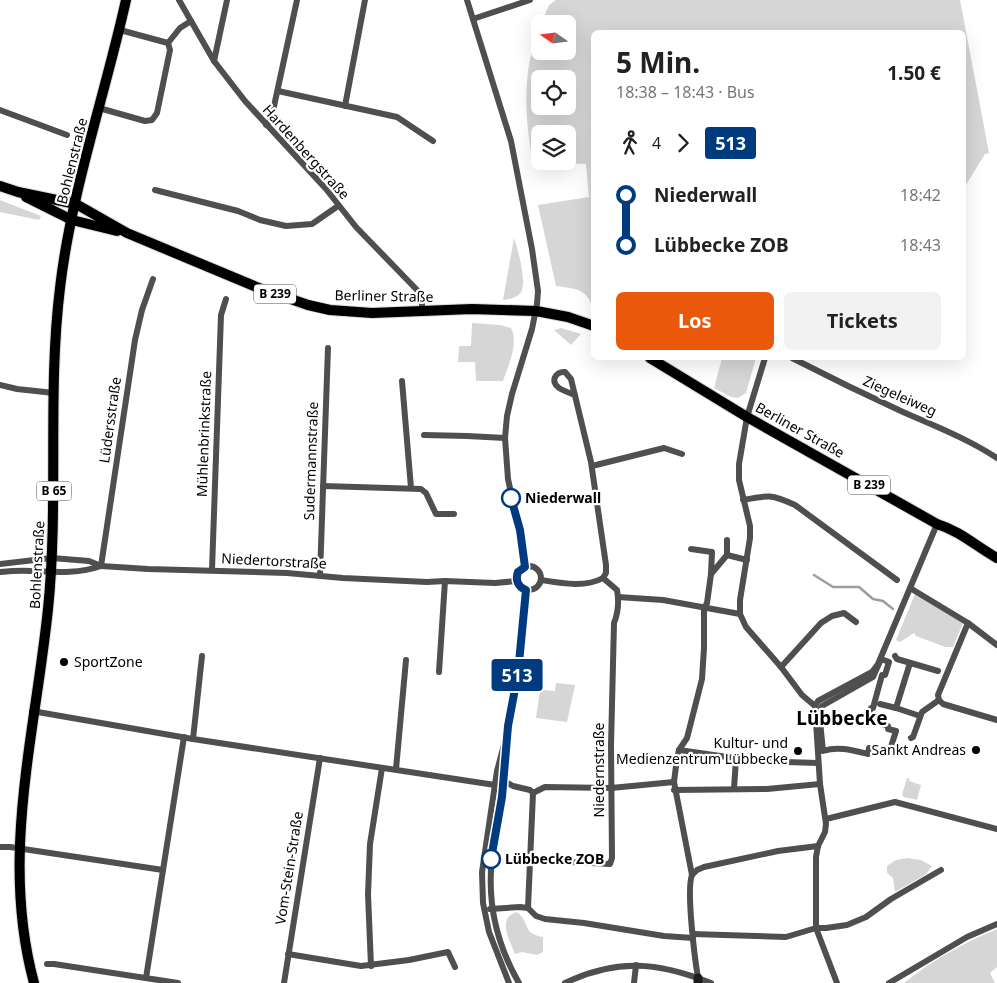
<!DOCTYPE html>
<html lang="de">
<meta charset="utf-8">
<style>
:root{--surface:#fff;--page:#f2f2f2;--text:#222;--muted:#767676;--accent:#ea580c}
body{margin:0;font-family:"Noto Sans",sans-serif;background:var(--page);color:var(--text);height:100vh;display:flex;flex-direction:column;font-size:19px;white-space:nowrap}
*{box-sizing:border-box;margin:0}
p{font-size:16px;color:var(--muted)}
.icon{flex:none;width:28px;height:28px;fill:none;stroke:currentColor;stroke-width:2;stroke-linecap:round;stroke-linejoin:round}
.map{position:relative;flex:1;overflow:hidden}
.panel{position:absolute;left:591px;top:30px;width:375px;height:330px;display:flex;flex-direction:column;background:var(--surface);border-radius:8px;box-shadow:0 5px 20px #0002}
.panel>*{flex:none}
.badge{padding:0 10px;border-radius:4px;font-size:18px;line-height:32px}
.needle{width:32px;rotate:284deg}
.fabs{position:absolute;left:531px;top:15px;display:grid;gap:10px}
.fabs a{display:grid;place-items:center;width:45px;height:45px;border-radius:8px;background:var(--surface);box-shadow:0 5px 20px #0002;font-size:25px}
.map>.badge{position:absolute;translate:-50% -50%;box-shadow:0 0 0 2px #fff}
.legs{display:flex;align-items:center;gap:8px;height:55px;padding:0 25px;font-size:16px}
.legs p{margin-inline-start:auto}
.overview{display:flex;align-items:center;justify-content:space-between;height:85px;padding:0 25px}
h1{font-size:28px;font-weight:700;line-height:38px}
.primary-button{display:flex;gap:10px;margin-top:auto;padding:10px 25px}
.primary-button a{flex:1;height:58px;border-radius:8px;background:var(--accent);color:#fff;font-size:20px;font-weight:700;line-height:58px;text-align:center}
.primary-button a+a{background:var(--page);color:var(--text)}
ul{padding:0 25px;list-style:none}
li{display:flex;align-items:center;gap:18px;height:50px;font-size:19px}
li i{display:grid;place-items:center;width:8px;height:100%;margin:0 6px;background:currentColor}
li i::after{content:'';width:12px;height:12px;margin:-6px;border:4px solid;border-radius:50%;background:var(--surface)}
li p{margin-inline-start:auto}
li:first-child i{background:linear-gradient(#0000 50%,currentColor 0)}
li:last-child i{background:linear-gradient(currentColor 50%,#0000 0)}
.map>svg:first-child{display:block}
</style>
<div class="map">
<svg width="997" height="983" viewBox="0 0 997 983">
<rect width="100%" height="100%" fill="#fff"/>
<g fill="#d6d6d6" fill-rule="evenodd">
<path d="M 556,0 L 960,0 L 989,153 L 985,154 L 964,188 L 964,32 L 594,32 L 594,312 C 588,288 577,289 556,286 L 538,205 L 589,197 L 586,164 L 533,162 C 524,117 522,69 540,26 L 540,51 L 568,51 L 568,24 L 541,24 L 549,5 ZM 540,79 L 568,79 L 568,106 L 540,106 ZM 540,134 L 568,134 L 568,161 L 540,161 Z"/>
<polygon points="0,200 41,216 39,220 0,212"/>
<path d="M 514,238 C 518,250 527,281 521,292 C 517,298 510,299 503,300 Z"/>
<path d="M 472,323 L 500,325 L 511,328 C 519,344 508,366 503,381 L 476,381 L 475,362 L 458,362 L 459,346 L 471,346 Z"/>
<polygon points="561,328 581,334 571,345 554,330"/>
<polygon points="722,358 756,358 746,393 738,398 731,397 714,388"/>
<polygon points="915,594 963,623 953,647 945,647 916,636 914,633 900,642 896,640"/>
<polygon points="556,683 575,685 567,722 536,718 540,690 555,691"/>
<polygon points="907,778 910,779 909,781 921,785 917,800 904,797 902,795"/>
<polygon points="907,858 921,860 932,866 925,875 895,892 893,878 887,873 887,866 896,860"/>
<path d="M 517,912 C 531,923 521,933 543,937 L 543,952 L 537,955 L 522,952 L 515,954 C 510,941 496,918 517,912 Z"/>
<path d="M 997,929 L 997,967 L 990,973 L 995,983 L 904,983 C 933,960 963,943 997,929 Z"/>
</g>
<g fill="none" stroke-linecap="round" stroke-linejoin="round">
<polyline stroke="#9d9d9d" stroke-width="2.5" points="814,575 833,587 859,587 873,599 883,601 893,609"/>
<g stroke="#dbdbdb" stroke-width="12">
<g id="primary">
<polyline points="0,186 18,192 76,204 127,233 259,288 308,305 330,310 372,313 472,309 536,311 568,317 594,326"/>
<polyline points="26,197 72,220 117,231"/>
<path d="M 650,358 L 747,417 L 937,524 C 960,531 977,547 997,558"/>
<path d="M 34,983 C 0,858 35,735 48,609 C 59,502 47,394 60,288 C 71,192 105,95 126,0"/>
</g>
</g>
<g stroke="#4f4f4f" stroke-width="6">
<polyline points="179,0 214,61 245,101 326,189 356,227 418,291 422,302 422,311"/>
<polyline points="467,0 511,141 532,249 538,291 537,304 532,329 512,394 507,416 505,438 508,479 519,530 525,567"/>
<polyline points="473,19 530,0"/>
<polyline points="168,43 180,28 191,21"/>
<polyline points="214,61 227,0"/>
<polyline points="278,91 397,117 433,141"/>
<polyline points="345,106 365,0"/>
<polyline points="99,108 145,121 152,120 157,113 170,50 168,43 120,30"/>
<polyline points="0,110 67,135"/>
<polyline points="266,125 271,120 297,0"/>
<polyline points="155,190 238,211 260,220 286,226 312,224 338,206"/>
<polyline points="765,358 747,417 739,464 739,480 750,526 750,538 740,600 740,614 746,627 781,667 802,695 815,706"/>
<path d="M 792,358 C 829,377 866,395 903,412 C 935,426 968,439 997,458"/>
<polyline points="402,381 411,488"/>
<polyline points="0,385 17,389 54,393"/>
<path d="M 575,395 C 570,393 564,391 559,388 C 550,382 555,371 565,372 L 571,379 L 591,462 L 606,565 L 606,573 L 603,578"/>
<polyline points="424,435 467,436 505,438"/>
<polyline points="592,466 664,448 682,454"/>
<polyline points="323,486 421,489 426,493 436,514 454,514"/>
<path d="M 743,500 C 768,495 771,494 795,505 L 897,580"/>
<polyline points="727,540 727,555"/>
<polyline points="691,549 712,552 711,574"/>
<polyline points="0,564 52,558 89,561 101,566 148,569 287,573 343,578 427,582 445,581 495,583 517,581"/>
<circle cx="529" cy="578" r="12"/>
<polyline points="101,566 135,340 142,310 153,279"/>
<polyline points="212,570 221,315 226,299"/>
<path d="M 0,572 C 10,571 21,570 31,571 C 55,572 78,574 101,566"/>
<polyline points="320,575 328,348"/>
<path d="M 541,580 C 560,583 585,588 603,578"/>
<polyline points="910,588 968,623 997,645"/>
<polyline points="618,597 663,600 740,614"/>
<polyline points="968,623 938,695 939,700 943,704 997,720"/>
<polyline points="895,656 897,659 938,671"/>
<path d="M 881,659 L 889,662 L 885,675 L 882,675 L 873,708 L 871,708 L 867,719 L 888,726 L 888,729 L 896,731 L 889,753 L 869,748 L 868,754 C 852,750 838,746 823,751 L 819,711 L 822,706 L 873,677 Z"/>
<polyline points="910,663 896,708 920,716"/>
<polyline points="781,667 821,623 832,616 844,613 856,622"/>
<polyline points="439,672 445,581"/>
<polyline points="880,704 896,708"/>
<polyline points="32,711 193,739 495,785"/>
<polyline points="911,738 913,737 922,712 939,700"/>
<polyline points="193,739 202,656"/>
<path d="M 507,745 C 504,763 504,781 502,798 C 499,818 494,838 492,858 C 487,902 497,945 519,983"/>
<polyline points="679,750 755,761 818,763"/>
<polyline points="396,769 406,660"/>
<polyline points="504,781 513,786 530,790 533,793"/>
<polyline points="734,789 736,759"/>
<polyline points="674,790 767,789 820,784"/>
<polyline points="533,793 545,787 611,788 674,782"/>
<polyline points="826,819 895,802 997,829"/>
<polyline points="0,847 10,847 163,870"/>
<path d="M 530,860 L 610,864 L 612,858 L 611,745 L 614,623 C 618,613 619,601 617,590 L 603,578"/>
<polyline points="692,875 697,870 704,867 778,851 818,846"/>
<polyline points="528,908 533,793"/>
<polyline points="490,909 520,907 528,908 536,916 545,919 584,923 664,936 693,938"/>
<polyline points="693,934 786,937 816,928 826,928 847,925 866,917 891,899 941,870"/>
<polyline points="288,954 361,966 409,960 448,952 455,967"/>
<polyline points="47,964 54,964 178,983"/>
<polyline points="371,966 368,894 370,844 382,768"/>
<polyline points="146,978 184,737"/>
<path d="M 698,978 C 695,960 686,890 692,875 L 674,782 L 677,758 L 679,750 L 687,738 L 702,679 L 704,648 L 704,608 L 707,603 L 711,574 L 727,555 L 747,560"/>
<polyline points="284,983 320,758"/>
<polyline points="509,983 489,932 483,903 482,872 497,771 509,726 518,673 526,590"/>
<path d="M 565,983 C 617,958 658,962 711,983"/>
<polyline points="634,983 636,965"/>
<polyline points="837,983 816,928 816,857 818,846 825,832 826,824 820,784 815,706 818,701 872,672 878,664 937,524"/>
<polyline points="889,983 967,937 997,924"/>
</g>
<polyline stroke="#1c1c1c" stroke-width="9" points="698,978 698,983"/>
<use href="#primary" stroke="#000" stroke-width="10"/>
</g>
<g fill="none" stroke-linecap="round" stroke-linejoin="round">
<g stroke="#fff" stroke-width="11">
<path id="line-1" d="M 491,859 L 502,797 L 508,726 L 518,673 L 526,590 C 518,587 515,580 518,572 L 525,567 L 520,530 L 511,498"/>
</g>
<use href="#line-1" stroke="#003b80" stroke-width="8"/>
</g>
<g fill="#fff" stroke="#003b80" stroke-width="2.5">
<circle cx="511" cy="498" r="9"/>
<circle cx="491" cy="859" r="9"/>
</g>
<g fill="#000" stroke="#fff" stroke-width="2">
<circle cx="64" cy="662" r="5"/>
<circle cx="976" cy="750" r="5"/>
<circle cx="798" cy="751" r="5"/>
</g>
<g text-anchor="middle" stroke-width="4.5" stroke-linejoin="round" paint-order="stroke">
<g fill="#fff" stroke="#4c4c4c" stroke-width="1">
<rect x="254" y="284.5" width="42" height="19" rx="4"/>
<rect x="848" y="475.5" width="42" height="19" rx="4"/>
<rect x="36.5" y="481.5" width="35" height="19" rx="4"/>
</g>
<g font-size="12" font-weight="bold" fill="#000">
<text x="275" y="298">B 239</text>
<text x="869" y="489">B 239</text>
<text x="54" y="495">B 65</text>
</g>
<g font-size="14" fill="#000" stroke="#fff">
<text transform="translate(306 152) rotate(48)" y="5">Hardenbergstraße</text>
<text transform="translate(72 161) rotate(-76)" y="5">Bohlenstraße</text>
<text transform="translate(384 296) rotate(1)" y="5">Berliner Straße</text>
<text transform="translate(900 396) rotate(24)" y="5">Ziegeleiweg</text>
<text transform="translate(110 420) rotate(-82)" y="5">Lüdersstraße</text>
<text transform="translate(800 430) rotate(29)" y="5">Berliner Straße</text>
<text transform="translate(204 434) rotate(-88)" y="5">Mühlenbrinkstraße</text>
<text transform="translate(311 461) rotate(-88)" y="5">Sudermannstraße</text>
<text transform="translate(274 561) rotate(3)" y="5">Niedertorstraße</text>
<text transform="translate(37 565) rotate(-87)" y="5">Bohlenstraße</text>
<text transform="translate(599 770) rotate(-90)" y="5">Niedernstraße</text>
<text transform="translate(289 868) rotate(-81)" y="5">Vom-Stein-Straße</text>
</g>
<g font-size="14" font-weight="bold" fill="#000" stroke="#fff" text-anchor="start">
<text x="525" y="503">Niederwall</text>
<text x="505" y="864">Lübbecke ZOB</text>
</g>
<g font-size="14" fill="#000" stroke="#fff" text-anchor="end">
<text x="74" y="667" text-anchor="start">SportZone</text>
<text x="788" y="748">Kultur- und<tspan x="788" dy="16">Medienzentrum Lübbecke</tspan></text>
<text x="966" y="755">Sankt Andreas</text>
</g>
<g font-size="19" font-weight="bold" fill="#000" stroke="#fff">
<text x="842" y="725">Lübbecke</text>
</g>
</g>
</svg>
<div class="fabs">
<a><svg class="needle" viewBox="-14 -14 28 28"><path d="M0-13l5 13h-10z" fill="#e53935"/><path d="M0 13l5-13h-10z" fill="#767676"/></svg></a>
<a><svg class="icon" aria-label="locate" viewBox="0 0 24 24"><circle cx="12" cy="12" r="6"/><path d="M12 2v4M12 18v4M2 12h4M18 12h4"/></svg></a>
<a><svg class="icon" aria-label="layers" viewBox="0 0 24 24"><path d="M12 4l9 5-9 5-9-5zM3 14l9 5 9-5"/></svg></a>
</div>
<b class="badge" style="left:517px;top:675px;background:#003b80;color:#fff">513</b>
<section class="panel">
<div class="overview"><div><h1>5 Min.</h1><p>18:38 – 18:43 · Bus</p></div><b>1.50 €</b></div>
<div class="legs"><svg class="icon" aria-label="walk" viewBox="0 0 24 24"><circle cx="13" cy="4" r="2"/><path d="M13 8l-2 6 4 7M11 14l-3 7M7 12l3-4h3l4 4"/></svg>4<svg class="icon" aria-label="forward" viewBox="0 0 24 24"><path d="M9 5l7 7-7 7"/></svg><b class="badge" style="background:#003b80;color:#fff">513</b></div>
<ul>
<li><i style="color:#003b80"></i><b>Niederwall</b><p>18:42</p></li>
<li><i style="color:#003b80"></i><b>Lübbecke ZOB</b><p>18:43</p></li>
</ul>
<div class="primary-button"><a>Los</a><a>Tickets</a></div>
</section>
</div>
